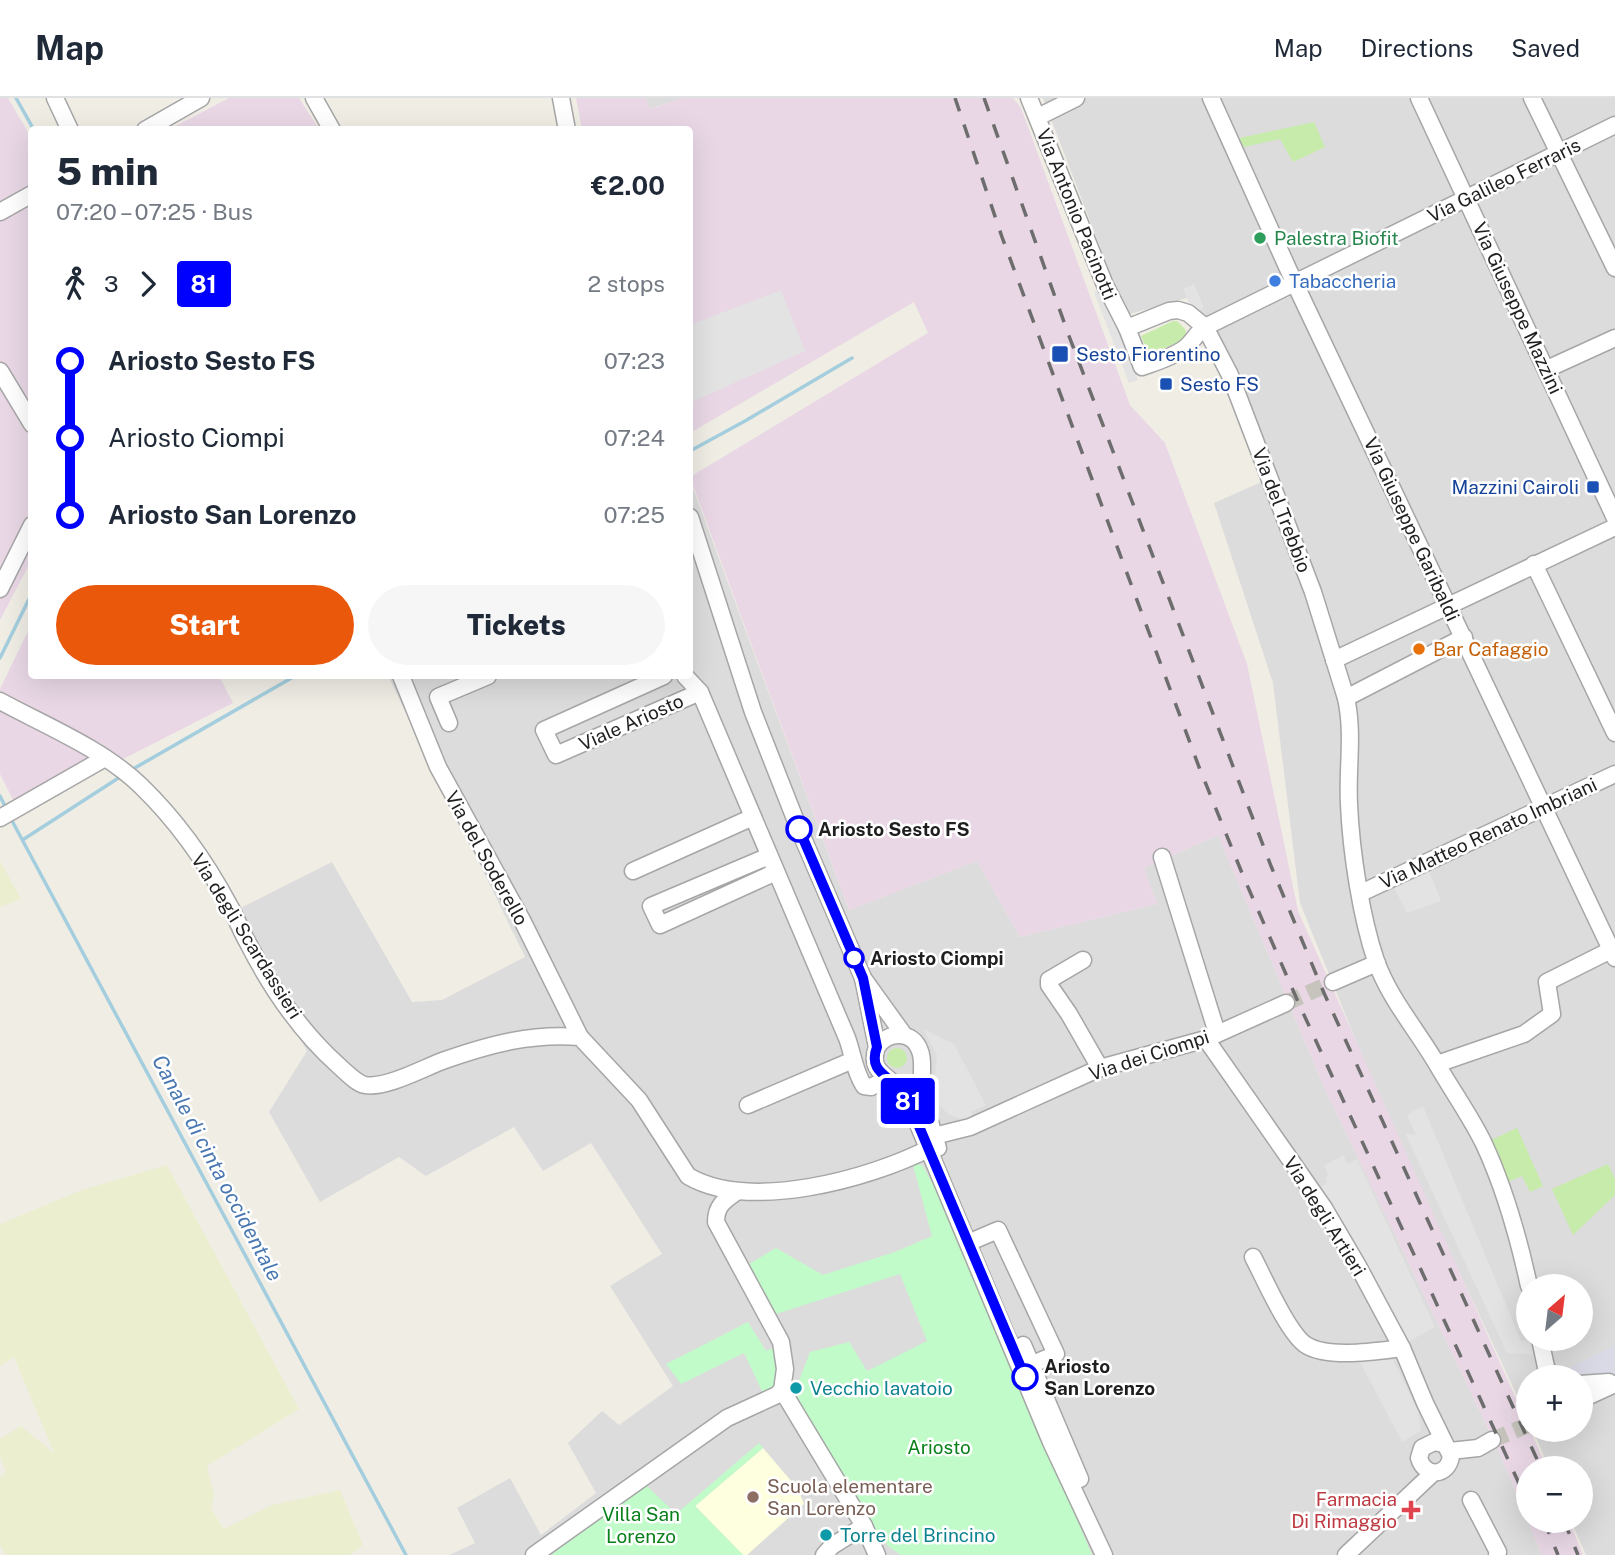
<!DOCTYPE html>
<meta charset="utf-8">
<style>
:root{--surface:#fff;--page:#f6f6f7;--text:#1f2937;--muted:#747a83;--line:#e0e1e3;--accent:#ea580c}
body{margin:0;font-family:"Public Sans",sans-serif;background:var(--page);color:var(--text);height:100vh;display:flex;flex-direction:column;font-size:26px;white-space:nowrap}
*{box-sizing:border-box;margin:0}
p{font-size:23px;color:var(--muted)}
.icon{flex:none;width:38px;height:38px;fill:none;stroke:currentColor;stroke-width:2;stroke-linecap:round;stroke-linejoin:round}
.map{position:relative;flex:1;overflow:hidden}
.panel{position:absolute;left:28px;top:28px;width:665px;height:553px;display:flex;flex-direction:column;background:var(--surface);border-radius:7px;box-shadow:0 7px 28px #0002}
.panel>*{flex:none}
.badge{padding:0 14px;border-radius:5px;font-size:24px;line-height:46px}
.needle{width:46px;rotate:28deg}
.tools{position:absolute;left:1516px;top:1176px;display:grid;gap:14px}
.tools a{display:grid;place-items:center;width:77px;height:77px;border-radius:50%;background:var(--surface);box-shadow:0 7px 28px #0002;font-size:35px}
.map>.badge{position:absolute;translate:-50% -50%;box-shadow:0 0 0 4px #fff}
.legs{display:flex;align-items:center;gap:10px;height:77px;padding:0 28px;font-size:23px}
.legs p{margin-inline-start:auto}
.overview{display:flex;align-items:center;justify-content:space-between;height:119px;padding:0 28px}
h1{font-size:38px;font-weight:800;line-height:52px}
.action{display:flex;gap:14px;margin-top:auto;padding:14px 28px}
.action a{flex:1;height:80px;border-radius:42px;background:var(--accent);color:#fff;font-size:28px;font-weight:800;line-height:80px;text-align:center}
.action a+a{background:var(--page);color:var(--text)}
ul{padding:0 28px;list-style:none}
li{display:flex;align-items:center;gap:24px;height:77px;font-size:26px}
li i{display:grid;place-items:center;width:10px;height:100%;margin:0 9px;background:currentColor}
li i::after{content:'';width:18px;height:18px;margin:-9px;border:5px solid;border-radius:50%;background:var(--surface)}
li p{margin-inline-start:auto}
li:first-child i{background:linear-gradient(#0000 50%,currentColor 0)}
li:last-child i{background:linear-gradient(currentColor 50%,#0000 0)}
header{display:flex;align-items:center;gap:42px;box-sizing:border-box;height:98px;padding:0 35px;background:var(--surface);border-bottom:2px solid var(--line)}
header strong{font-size:33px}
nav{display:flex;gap:38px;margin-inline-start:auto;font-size:24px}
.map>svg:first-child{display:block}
</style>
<header>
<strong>Map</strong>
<nav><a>Map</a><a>Directions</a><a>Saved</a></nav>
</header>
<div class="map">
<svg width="1615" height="1457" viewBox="0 0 1615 1457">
<rect width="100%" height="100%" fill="#f0ede5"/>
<g fill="#dddcdc" fill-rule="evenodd">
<polygon points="646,0 683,0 649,11"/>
<path d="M 1043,0 L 1615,0 L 1615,1457 L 1586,1457 L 1571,1423 L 1580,1423 L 1580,1370 L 1549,1370 L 1533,1332 L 1580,1332 L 1580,1279 L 1528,1279 L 1528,1321 L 1389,1024 L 1300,805 L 1273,585 L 1214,405 L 1266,382 L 1190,199 L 1126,217 ZM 1528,1188 L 1580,1188 L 1580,1241 L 1528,1241 Z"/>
<polygon points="690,382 849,812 977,763 1020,839 1157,806 1144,770 1218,737 1324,989 1499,1353 1542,1457 449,1457 475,1445 457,1410 510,1380 541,1437 596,1395 568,1345 602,1313 619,1327 673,1288 610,1188 662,1156 591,1045 543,1073 514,1029 426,1078 399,1059 320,1104 269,1014 307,953 225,818 332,764 412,904 442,902 525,859 388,578 690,578"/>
</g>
<g fill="#e9d7e5">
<polygon points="0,0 8,0 32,41 32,461 0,522"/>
<polygon points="229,0 299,0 319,31 170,31"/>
<polygon points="576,0 646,0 650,11 683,0 1013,0 1021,10 1130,307 1165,345 1247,566 1298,813 1547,1370 1528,1370 1528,1423 1499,1353 1324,989 1218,737 1144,770 1157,806 1020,839 977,763 849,812 690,379 928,235 914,204 690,335 690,32 582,31"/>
<polygon points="31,527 32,578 219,578 233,605 19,714 0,676 0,591"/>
<polygon points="1528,1423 1569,1423 1583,1457 1542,1457"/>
</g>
<polygon fill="#fdffdf" points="763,1350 798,1391 804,1406 747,1457 743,1457 695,1408"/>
<g fill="#ebefd0">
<polygon points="0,763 21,801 0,809"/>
<polygon points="167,1067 299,1311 207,1368 214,1396 211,1411 224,1431 272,1407 340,1392 363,1447 350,1457 6,1457 0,1447 0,1380 6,1374 0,1359 0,1341 21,1328 54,1355 14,1259 0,1268 0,1126 82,1092"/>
</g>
<g fill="#c6ebaa">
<polygon points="1314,24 1325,49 1293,64 1280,41 1244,49 1239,40"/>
<polygon points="1173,223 1177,223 1185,231 1186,235 1183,242 1149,257 1141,238"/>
<circle cx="897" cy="960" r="10"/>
<polygon points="1517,1030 1543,1088 1530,1094 1522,1078 1508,1084 1489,1043"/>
<polygon points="1608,1066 1615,1081 1615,1097 1573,1137 1552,1091"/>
</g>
<g fill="#c1fbc9">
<polygon points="916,1065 923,1068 944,1108 1092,1457 901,1457 888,1448 871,1426 792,1301 810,1254 849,1244 867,1273 927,1243 900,1176 770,1218 744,1169 776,1150 823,1177 895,1154 932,1138 913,1067"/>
<polygon points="748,1224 766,1253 779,1247 778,1289 763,1295 744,1255 681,1286 666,1266"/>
<polygon points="759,1345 763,1350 695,1408 743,1457 551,1457 645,1386 676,1416"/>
</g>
<g fill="#e3e3e3">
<polygon points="1194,186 1204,210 1193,214 1183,191"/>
<polygon points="1103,190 1138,282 1129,285 1094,194"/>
<polygon points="781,192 805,253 690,305 690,227"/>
<polygon points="1429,773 1441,803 1407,815 1394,789"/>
<polygon points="923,931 954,946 986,1007 971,1014 974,1022 960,1025 960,1021 948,1016 939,1007 934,992 937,957"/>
<polygon points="1423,1008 1521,1243 1533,1241 1536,1257 1507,1255 1405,1035 1416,1037 1407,1017"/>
<polygon points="1343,1057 1348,1066 1357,1061 1435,1229 1408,1244 1320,1090 1327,1084 1325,1081 1328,1077 1324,1068"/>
<polygon points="1359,1262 1393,1262 1418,1313 1421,1333 1402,1344"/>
</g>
<polygon fill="#dad9e6" points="1615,1247 1615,1278 1596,1283 1580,1279 1561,1279 1556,1277"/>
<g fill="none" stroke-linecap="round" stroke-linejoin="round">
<g stroke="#a4cede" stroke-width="3.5">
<polyline points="16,0 34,32"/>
<polyline points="690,353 745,323 852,260"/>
<polyline points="0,560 32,495"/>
<polyline points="133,671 295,578"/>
<polyline points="0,698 7,712"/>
<polyline points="10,719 406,1457"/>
<polyline points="24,741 120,679"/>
</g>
<g stroke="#c6c4bd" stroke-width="16" stroke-dasharray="16 8" stroke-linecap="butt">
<polyline points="1286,905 1333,884"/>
<polyline points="1492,1342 1528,1327"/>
</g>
<g stroke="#a6a6a6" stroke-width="19">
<g id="minor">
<polyline points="55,0 70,32"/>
<polyline points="314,0 332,32"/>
<polyline points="561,0 567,32"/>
<polyline points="1029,0 1105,187 1127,230"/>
<polyline points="1211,0 1289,173 1615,860"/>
<polyline points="1419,0 1615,420"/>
<polyline points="1532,0 1615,170"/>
<polyline points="1038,19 1076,0"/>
<polyline points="145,32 201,0"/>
<polyline points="0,114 32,96"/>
<polyline points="1547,271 1615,240"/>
<polyline points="0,273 32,326"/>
<polyline points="690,419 753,614 799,731 863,880 904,937"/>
<polyline points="1534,466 1615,635"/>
<polyline points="0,491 32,427"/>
<polyline points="1334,562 1615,429"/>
<polyline points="401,578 438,669 522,822 580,939"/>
<polyline points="664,578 544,632 556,657 700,594"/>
<path d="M 685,578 L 700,594 L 847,940 C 853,956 854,973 864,988 L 871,989 L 887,981"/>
<polyline points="1346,600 1464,539"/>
<path d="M 0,603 C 46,628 103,651 141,688 C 176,722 206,764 229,807 C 236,819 241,833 248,845 C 271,890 302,935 339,968 C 347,975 356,985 365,987 C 386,991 425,969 445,962 C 491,946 532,935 580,939 L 639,1002 L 688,1078 C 749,1114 869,1081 928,1051"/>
<polyline points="449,625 438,599 488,578"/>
<polyline points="0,720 105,660"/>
<polyline points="769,758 651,808 660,827 776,774"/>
<polyline points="1162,759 1217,935"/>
<polyline points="633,773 753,719"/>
<polyline points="1361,795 1615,676"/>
<polyline points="1083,862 1049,882 1049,887 1069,916 1100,970"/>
<path d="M 863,880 L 877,949 C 868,973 887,977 901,992 C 904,996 907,1002 910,1007 L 1051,1344 L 1104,1457"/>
<polyline points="1333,884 1377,865"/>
<path d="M 1206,941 L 1324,1110 L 1358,1168 L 1402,1250 L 1425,1305 L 1451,1358 C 1448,1379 1425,1380 1419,1360 L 1422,1350 L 1434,1344 L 1443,1346"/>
<path d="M 877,949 C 888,933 913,932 920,953 C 924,963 921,975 922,986 C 925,1008 931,1029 938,1050"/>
<polyline points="1437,966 1524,936 1552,916 1547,884 1611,852"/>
<polyline points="748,1007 853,962"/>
<polyline points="934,1038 970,1029 1100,970 1206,941 1286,905"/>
<path d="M 738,1093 C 725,1102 716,1107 716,1124 L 781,1244 L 785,1271 L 782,1292 L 864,1428 L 877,1457"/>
<polyline points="977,1141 998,1132 1056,1256 1028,1268 1024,1264"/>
<path d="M 1253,1159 C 1264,1180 1288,1235 1306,1247 C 1328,1261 1377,1253 1402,1250"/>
<path d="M 1529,1188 C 1519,1142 1504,1089 1484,1046 C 1471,1019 1453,994 1438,968 C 1418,933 1390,902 1376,863 C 1361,819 1351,753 1349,706 C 1347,670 1354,636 1346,600 L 1313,494 L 1230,277 L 1205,229 L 1188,215 L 1178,212 L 1169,213 L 1127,230 L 1142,269 C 1156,264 1173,259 1185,250 C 1193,244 1196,235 1205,229 L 1615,27"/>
<polyline points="1540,1241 1546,1269 1552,1279"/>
<polyline points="1023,1247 1080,1381"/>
<polyline points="1580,1286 1609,1284"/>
<polyline points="1580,1302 1615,1286"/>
<polyline points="1450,1353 1478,1350 1492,1342"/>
<polyline points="1471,1402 1498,1454 1497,1457"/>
<polyline points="534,1457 727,1320 777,1297 782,1292"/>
<polyline points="824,1457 832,1448 864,1428"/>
<polyline points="1346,1457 1433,1375"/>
</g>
</g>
<use href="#minor" stroke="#fff" stroke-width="16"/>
<g stroke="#6d6d6d" stroke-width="3.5" stroke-dasharray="14 14" stroke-linecap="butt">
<polyline points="955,0 1002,139 1199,669 1244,780 1299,906 1528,1405"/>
<polyline points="984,0 1069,238 1271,768 1324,895 1541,1370"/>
<polyline points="1544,1423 1558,1457"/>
<polyline points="1564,1423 1578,1457"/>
</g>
</g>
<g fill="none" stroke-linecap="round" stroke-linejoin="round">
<g stroke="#fff" stroke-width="16">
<path id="line-1" d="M 799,731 L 863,880 L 877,949 C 868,973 887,977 901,992 C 905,996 907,1002 910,1007 L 1025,1279"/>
</g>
<use href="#line-1" stroke="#00f" stroke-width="10"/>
</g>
<circle fill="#2e9e5b" stroke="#fff" stroke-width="2.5" cx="1260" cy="140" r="7"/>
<circle fill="#3f7fe0" stroke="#fff" stroke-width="2.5" cx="1275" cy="183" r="7"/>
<g fill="#1a4fb4" stroke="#fff" stroke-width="2.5">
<rect x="1051" y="247" width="18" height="18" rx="3.5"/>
<rect x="1159" y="279" width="14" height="14" rx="3.5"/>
<rect x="1586" y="382" width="14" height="14" rx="3.5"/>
</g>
<circle fill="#e8710a" stroke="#fff" stroke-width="2.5" cx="1419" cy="551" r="7"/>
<g fill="#fff" stroke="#00f" stroke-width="3.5">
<circle cx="799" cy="731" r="12"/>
<circle cx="854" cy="860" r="9"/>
<circle cx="1025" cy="1279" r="12"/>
</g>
<g fill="#0f9aa8" stroke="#fff" stroke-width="2.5">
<circle cx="796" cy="1290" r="7"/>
<circle cx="826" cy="1437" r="7"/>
</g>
<circle fill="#8d6e63" stroke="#fff" stroke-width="2.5" cx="753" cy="1399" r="7"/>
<path fill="#e0444e" stroke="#fff" stroke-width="2.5" d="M1407.5 1401.5h7v7h7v7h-7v7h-7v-7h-7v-7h7z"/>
<g text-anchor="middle" stroke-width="5" stroke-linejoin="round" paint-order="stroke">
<g font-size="19" fill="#1f1f1f" stroke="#fff">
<text transform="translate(1504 82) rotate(-26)" y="7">Via Galileo Ferraris</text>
<text transform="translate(1077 116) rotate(68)" y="7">Via Antonio Pacinotti</text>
<text transform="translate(1518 210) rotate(65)" y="7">Via Giuseppe Mazzini</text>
<text transform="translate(1282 412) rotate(69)" y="7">Via del Trebbio</text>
<text transform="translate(1412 431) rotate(65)" y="7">Via Giuseppe Garibaldi</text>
<text transform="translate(631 624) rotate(-24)" y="7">Viale Ariosto</text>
<text transform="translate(1488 735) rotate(-25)" y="7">Via Matteo Renato Imbriani</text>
<text transform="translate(487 760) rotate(61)" y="7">Via del Soderello</text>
<text transform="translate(247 838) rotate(58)" y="7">Via degli Scardassieri</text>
<text transform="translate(1149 957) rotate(-18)" y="7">Via dei Ciompi</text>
<text transform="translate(1325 1118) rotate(58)" y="7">Via degli Artieri</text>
</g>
<g font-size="19" fill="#27864d" stroke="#fff" text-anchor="start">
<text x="1274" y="147">Palestra Biofit</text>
</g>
<g font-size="19" fill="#366cbe" stroke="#fff" text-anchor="start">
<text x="1289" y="190">Tabaccheria</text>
</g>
<g font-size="19" fill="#164399" stroke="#fff" text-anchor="start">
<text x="1076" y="263">Sesto Fiorentino</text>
<text x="1180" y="293">Sesto FS</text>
<text x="1579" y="396" text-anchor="end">Mazzini Cairoli</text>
</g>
<g font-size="19" fill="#c56008" stroke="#fff" text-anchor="start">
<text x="1433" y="558">Bar Cafaggio</text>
</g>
<g font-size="19" font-weight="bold" fill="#1f1f1f" stroke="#fff" text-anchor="start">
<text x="818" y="738">Ariosto Sesto FS</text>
<text x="870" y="867">Ariosto Ciompi</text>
<text x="1044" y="1275">Ariosto<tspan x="1044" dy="22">San Lorenzo</tspan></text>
</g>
<g font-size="19" fill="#0d838f" stroke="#fff" text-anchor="start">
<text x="810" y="1297">Vecchio lavatoio</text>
<text x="840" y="1444">Torre del Brincino</text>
</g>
<g font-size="19" fill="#09801a" stroke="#fff">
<text x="939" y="1356">Ariosto</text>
<text x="641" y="1423">Villa San<tspan x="641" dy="22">Lorenzo</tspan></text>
</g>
<g font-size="19" fill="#785e54" stroke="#fff" text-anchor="start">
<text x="767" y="1395">Scuola elementare<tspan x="767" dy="22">San Lorenzo</tspan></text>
</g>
<g font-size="19" fill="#be3a42" stroke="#fff" text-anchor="end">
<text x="1397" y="1408">Farmacia<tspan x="1397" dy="22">Di Rimaggio</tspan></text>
</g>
<g font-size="21" font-style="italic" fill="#4977b1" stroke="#fff">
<text transform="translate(217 1070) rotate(62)" y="7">Canale di cinta occidentale</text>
</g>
</g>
</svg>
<div class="tools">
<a><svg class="needle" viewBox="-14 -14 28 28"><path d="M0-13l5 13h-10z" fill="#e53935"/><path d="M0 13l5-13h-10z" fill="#747a83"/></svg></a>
<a>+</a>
<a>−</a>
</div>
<b class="badge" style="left:908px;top:1003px;background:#00f;color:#fff">81</b>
<section class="panel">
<div class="overview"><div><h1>5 min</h1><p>07:20 – 07:25 · Bus</p></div><b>€2.00</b></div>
<div class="legs"><svg class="icon" aria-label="walk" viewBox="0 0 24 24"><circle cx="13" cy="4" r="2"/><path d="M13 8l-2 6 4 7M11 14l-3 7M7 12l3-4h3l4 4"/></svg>3<svg class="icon" aria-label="forward" viewBox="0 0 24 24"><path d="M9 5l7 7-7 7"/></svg><b class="badge" style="background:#00f;color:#fff">81</b><p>2 stops</p></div>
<ul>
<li><i style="color:#00f"></i><b>Ariosto Sesto FS</b><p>07:23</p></li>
<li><i style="color:#00f"></i><span>Ariosto Ciompi</span><p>07:24</p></li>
<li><i style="color:#00f"></i><b>Ariosto San Lorenzo</b><p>07:25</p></li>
</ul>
<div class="action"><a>Start</a><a>Tickets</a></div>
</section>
</div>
